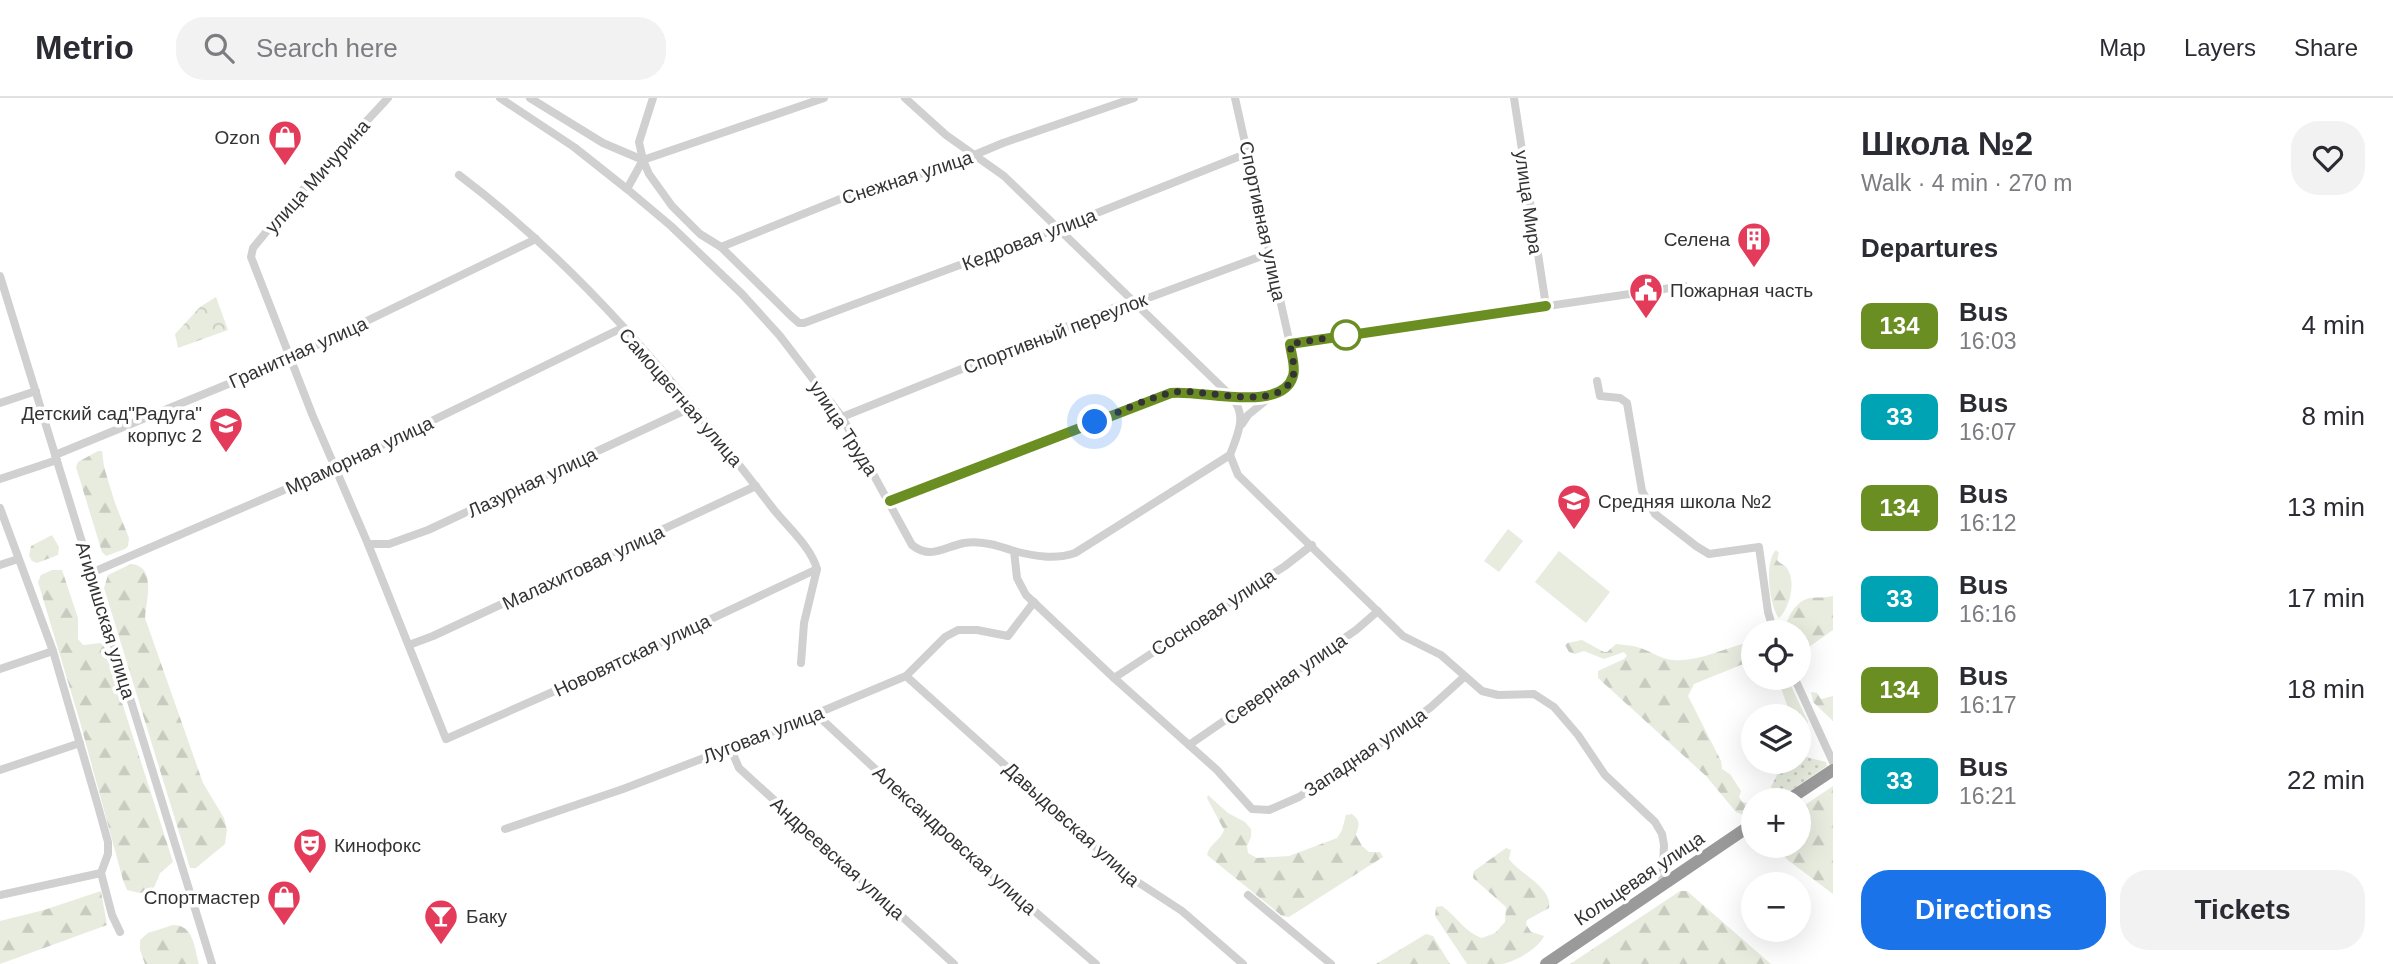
<!DOCTYPE html>
<meta charset="utf-8">
<style>
:root{--surface:#fff;--page:#f2f2f3;--text:#2b2b33;--muted:#7c7c81;--line:#e1e1e2;--accent:#1a73e8}
body{margin:0;font-family:Helvetica,sans-serif;background:var(--page);color:var(--text);height:100vh;display:flex;flex-direction:column;font-size:26px;white-space:nowrap}
*{box-sizing:border-box;margin:0}
p{font-size:23px;color:var(--muted)}
.icon{flex:none;width:38px;height:38px;fill:none;stroke:currentColor;stroke-width:2;stroke-linecap:round;stroke-linejoin:round}
.map{position:relative;flex:1;overflow:hidden}
.details{display:flex;flex-direction:column;background:var(--surface);width:560px}
.details>*{flex:none}
.badge{padding:0 14px;border-radius:10px;font-size:24px;line-height:46px}
.tools{position:absolute;left:1741px;top:522px;display:grid;gap:14px}
.tools a{display:grid;place-items:center;width:70px;height:70px;border-radius:50%;background:var(--surface);box-shadow:0 7px 28px #0002;font-size:35px}
.you{position:absolute;width:35px;height:35px;margin:-18px;border:5px solid #fff;border-radius:50%;background:#1a73e8;box-shadow:0 0 0 10px #1a73e833}
.map>.badge{position:absolute;translate:-50% -50%;box-shadow:0 0 0 4px #fff}
h2{padding:0 28px;font-size:26px;line-height:63px}
.round{display:grid;place-items:center;flex:none;width:74px;height:74px;border-radius:28px;background:var(--page)}
.summary{display:flex;align-items:center;justify-content:space-between;height:119px;padding:0 28px}
h1{font-size:33px;font-weight:700;line-height:52px}
.button{display:flex;gap:14px;margin-top:auto;padding:14px 28px}
.button a{flex:1;height:80px;border-radius:28px;background:var(--accent);color:#fff;font-size:28px;font-weight:700;line-height:80px;text-align:center}
.button a+a{background:var(--page);color:var(--text)}
ul{padding:0;list-style:none}
li{display:flex;align-items:center;gap:21px;height:91px;padding:0 28px}
li div{flex:1}
li b{display:block;font-size:26px}
li em{font-style:normal}
li .badge{min-width:77px;font-weight:700;text-align:center}
header{display:flex;align-items:center;gap:42px;box-sizing:border-box;height:98px;padding:0 35px;background:var(--surface);border-bottom:2px solid var(--line)}
header strong{font-size:33px}
nav{display:flex;gap:38px;margin-inline-start:auto;font-size:24px}
.search{width:490px;height:63px;background:var(--page);display:flex;align-items:center;gap:18px;box-sizing:border-box;padding:0 24px;border-radius:28px;color:var(--muted);font-size:26px}
main{display:flex;flex:1;min-height:0}
.map>svg:first-child{display:block}
</style>
<header>
<strong>Metrio</strong>
<div class="search"><svg class="icon" aria-label="search" viewBox="0 0 24 24"><circle cx="10" cy="10" r="6"/><path d="M15 15l6 6"/></svg>Search here</div>
<nav><a>Map</a><a>Layers</a><a>Share</a></nav>
</header>
<main>
<div class="map">
<svg width="1833" height="866" viewBox="0 0 1833 866">
<defs>
<pattern id="grass-dots" width="8" height="8" patternUnits="userSpaceOnUse" patternTransform="scale(1.75)"><rect width="8" height="8" fill="#e7ecdf"/><path d="M2 2h.1M6 6h.1" fill="none" stroke="#c7cbc0" stroke-width="1.8" stroke-linecap="round"/></pattern>
<pattern id="forest-firs" width="22" height="20" patternUnits="userSpaceOnUse" patternTransform="scale(1.75)"><rect width="22" height="20" fill="#e7ecdf"/><path d="M5 1l3.5 6h-7zM16 11l3.5 6h-7z" fill="#c7cbc0"/></pattern>
<pattern id="park-crowns" width="20" height="18" patternUnits="userSpaceOnUse" patternTransform="scale(1.75)"><rect width="20" height="18" fill="#e7ecdf"/><path d="M2 6a3 3 0 1 1 6 0M12 15a3 3 0 1 1 6 0" fill="none" stroke="#c7cbc0"/></pattern>
</defs>
<rect width="100%" height="100%" fill="#fff"/>
<polygon fill="url(#grass-dots)" points="1806,659 1826,664 1827,668 1780,700 1776,699 1771,689 1778,675"/>
<g fill="url(#forest-firs)">
<polygon points="98,353 102,353 104,369 115,405 129,440 128,448 125,451 106,458 102,454 76,369 78,364"/>
<polygon points="52,437 59,449 58,457 37,465 32,463 29,458 31,448"/>
<path d="M 1776,452 L 1779,455 L 1777,462 C 1779,465 1783,466 1786,469 C 1797,482 1790,510 1779,520 C 1769,508 1764,463 1776,452 Z"/>
<path d="M 131,466 C 157,468 146,503 145,520 L 203,685 L 224,720 L 227,732 L 225,746 L 196,770 L 190,770 L 104,490 L 108,477 Z"/>
<polygon points="52,472 62,472 78,520 78,541 83,547 100,545 104,548 173,764 160,775 153,792 140,795 127,792 123,782 80,624 38,484 41,477"/>
<path d="M 1833,498 L 1833,532 L 1799,556 L 1799,534 L 1784,534 C 1787,520 1795,503 1810,500 C 1818,499 1825,500 1833,498 Z"/>
<path d="M 1582,542 L 1604,554 L 1607,554 L 1616,546 C 1623,547 1630,547 1637,549 C 1650,552 1659,561 1673,562 C 1702,564 1726,548 1753,544 L 1753,562 L 1694,586 L 1688,598 L 1721,663 L 1722,671 L 1730,676 L 1741,693 L 1739,699 L 1742,704 L 1752,706 L 1749,713 L 1743,717 L 1736,714 L 1706,678 L 1598,580 L 1598,573 L 1624,561 L 1627,558 L 1624,554 L 1604,561 L 1584,553 L 1575,556 L 1569,554 L 1565,547 L 1567,545 Z"/>
<polygon points="1777,579 1787,579 1808,624 1805,630 1799,630 1799,618 1791,618"/>
<polygon points="1811,594 1817,595 1821,601 1833,598 1833,623 1813,604"/>
<polygon points="1833,688 1833,796 1789,763 1773,747 1799,747 1799,711"/>
<path d="M 1208,697 L 1228,715 L 1245,724 L 1251,731 L 1251,739 L 1247,748 L 1248,755 L 1257,760 L 1289,758 L 1337,740 L 1342,732 L 1346,717 L 1352,716 C 1361,723 1359,727 1356,737 L 1362,748 L 1369,754 L 1380,754 L 1383,759 L 1289,819 L 1282,818 L 1207,757 C 1209,746 1221,742 1224,732 L 1207,700 Z"/>
<path d="M 1506,750 L 1511,752 L 1509,761 C 1520,776 1553,790 1549,810 L 1527,822 L 1526,826 L 1531,834 L 1544,838 C 1539,850 1515,864 1502,866 C 1491,866 1478,866 1467,866 L 1435,818 L 1436,809 L 1442,808 C 1456,818 1466,835 1482,840 L 1495,835 L 1505,824 L 1506,809 L 1473,780 L 1474,773 Z"/>
<polygon points="101,793 107,827 0,866 0,823 44,812"/>
<polygon points="1680,793 1687,793 1771,866 1570,866"/>
<path d="M 173,827 C 194,827 194,849 199,866 L 145,866 L 140,852 L 140,842 L 148,835 Z"/>
<polygon points="1426,836 1433,838 1450,866 1376,866"/>
</g>
<polygon fill="url(#park-crowns)" points="216,199 228,232 178,250 175,236 200,209"/>
<g fill="#e7ecdf">
<polygon points="1508,431 1523,443 1499,474 1484,463"/>
<polygon points="1559,453 1610,494 1586,525 1535,484"/>
</g>
<g fill="none" stroke-linecap="round" stroke-linejoin="round">
<g stroke="#d0d0d0" stroke-width="8">
<polyline points="388,0 285,111 253,150 251,159 312,316 368,446 446,641 607,570 817,471"/>
<path d="M 500,0 L 574,49 L 627,91 L 671,128 L 742,196 L 780,238 L 842,319 L 912,447 C 931,462 944,449 964,445 C 981,442 999,448 1014,453 L 1017,480 L 1026,497 L 1114,580 L 1217,672 L 1252,711 L 1269,712 L 1299,699 L 1393,637 L 1431,609 L 1464,579"/>
<polyline points="530,0 603,45 643,62 649,76 672,108 700,136 721,149 791,218 799,225 804,225 1059,130 1248,55"/>
<path d="M 905,0 L 946,37 L 1004,78 L 1231,298 C 1248,318 1238,335 1230,357 L 1238,377 L 1403,538 L 1441,557 L 1482,593 L 1498,597 L 1534,596 L 1554,609 L 1578,637 L 1605,677 L 1655,724 L 1662,736 L 1664,747 L 1662,789"/>
<polyline points="1235,0 1290,246"/>
<polyline points="1514,0 1546,208"/>
<polyline points="643,62 639,44 653,0"/>
<path d="M 459,77 C 580,168 679,288 771,408 C 786,428 810,447 817,471 L 804,525 L 801,565"/>
<polyline points="627,91 643,62 824,0"/>
<polyline points="721,149 875,87 943,70 1003,45 1134,0"/>
<polyline points="0,178 212,866"/>
<polyline points="1597,283 1600,298 1620,300 1627,305 1642,393 1655,416 1696,448 1709,456 1759,449 1768,514 1774,534"/>
<polyline points="0,305 36,293"/>
<polyline points="842,319 1121,207 1148,200 1270,155"/>
<polyline points="1242,326 1248,317 1270,299"/>
<polyline points="55,357 282,264 536,141"/>
<polyline points="0,381 57,362"/>
<path d="M 890,403 L 1171,295 C 1200,291 1282,316 1293,278 C 1296,269 1291,255 1290,246 L 1684,188"/>
<polyline points="0,410 53,553 98,708 108,744 108,756 101,775 112,817 120,834"/>
<polyline points="368,446 389,446 428,432 692,309"/>
<path d="M 1014,453 C 1034,458 1055,462 1075,455 L 1230,357"/>
<polyline points="0,467 18,461"/>
<polyline points="91,475 335,370 622,230"/>
<polyline points="409,547 433,538 756,388"/>
<polyline points="0,571 53,553"/>
<polyline points="906,578 1127,777 1182,813 1243,866"/>
<polyline points="1794,579 1833,664"/>
<polyline points="1114,580 1285,468 1312,447"/>
<polyline points="816,616 955,745 1096,866"/>
<polyline points="1189,647 1356,532 1378,513"/>
<polyline points="730,649 739,670 954,866"/>
<polyline points="0,672 80,645"/>
<polyline points="505,731 623,691 782,630 906,578 945,539 958,532 977,532 1008,538 1034,504"/>
<polyline points="0,797 101,775"/>
<polyline points="1248,797 1331,866"/>
</g>
<g stroke="#9a9a9a" stroke-width="12">
<polyline points="1788,702 1833,672"/>
<polyline points="1546,866 1754,725"/>
</g>
</g>
<g fill="none" stroke-linecap="round" stroke-linejoin="round">
<g stroke="#fff" stroke-width="16">
<path id="line" d="M 890,403 L 1171,295 C 1200,291 1282,316 1293,278 C 1296,269 1291,256 1290,246 L 1546,208"/>
</g>
<use href="#line" stroke="#6b8e23" stroke-width="10"/>
<path stroke="#333" stroke-width="7" stroke-dasharray="0 12.6" d="M 1095,324 C 1118,315 1153,297 1176,294 C 1205,290 1281,316 1293,278 C 1296,269 1291,256 1290,246 L 1346,237"/>
</g>
<defs>
<g id="shop-pin" transform="scale(1.75)"><path d="M0 17L-7.5 6A9.5 9.5 0 1 1 7.5 6Z" fill="#e33b59" stroke="#fff"/><path d="M-5-2.5h2.3a2.7 3.5 0 0 1 5.4 0H5L5.5 6h-11ZM-1.5-2.5h3a1.5 2.3 0 0 0-3 0Z" fill="#fff"/></g>
<g id="building-pin" transform="scale(1.75)"><path d="M0 17L-7.5 6A9.5 9.5 0 1 1 7.5 6Z" fill="#e33b59" stroke="#fff"/><path d="M-4-6H4V6H1V3H-1V6H-4ZM-2.5-4.3h1.7v1.8h-1.7ZM.8-4.3h1.7v1.8H.8ZM-2.5-1h1.7V.8h-1.7ZM.8-1h1.7V.8H.8Z" fill="#fff"/></g>
<g id="civic-pin" transform="scale(1.75)"><path d="M0 17L-7.5 6A9.5 9.5 0 1 1 7.5 6Z" fill="#e33b59" stroke="#fff"/><path d="M-.6-6.5H3V-4.5H.6V-3L4-1V1h2V6H-6V1h2V-1L-.6-3ZM-1.2 2.5V6h2.4V2.5Z" fill="#fff"/></g>
<g id="school-pin" transform="scale(1.75)"><path d="M0 17L-7.5 6A9.5 9.5 0 1 1 7.5 6Z" fill="#e33b59" stroke="#fff"/><path d="M0-5L7-2L0 1L-7-2ZM-4 1L0 2.5L4 1V4Q0 6-4 4Z" fill="#fff"/></g>
<g id="theatre-pin" transform="scale(1.75)"><path d="M0 17L-7.5 6A9.5 9.5 0 1 1 7.5 6Z" fill="#e33b59" stroke="#fff"/><path d="M-5-5.5Q0-4 5-5.5V0Q5 5 0 6Q-5 5-5 0ZM-3.3-2.5H-1v1.5H-3.3ZM1-2.5H3.3v1.5H1ZM-2.8 1Q0 5.5 2.8 1Z" fill="#fff"/></g>
<g id="bar-pin" transform="scale(1.75)"><path d="M0 17L-7.5 6A9.5 9.5 0 1 1 7.5 6Z" fill="#e33b59" stroke="#fff"/><path d="M-6-5H6L.8 .8V4.5H3.5V6h-7V4.5H-.8V.8Z" fill="#fff"/></g>
</defs>
<g fill-rule="evenodd">
<use href="#shop-pin" x="285" y="39"/>
<use href="#building-pin" x="1754" y="141"/>
<use href="#civic-pin" x="1646" y="192"/>
<use href="#school-pin" x="226" y="326"/>
<use href="#school-pin" x="1574" y="403"/>
<use href="#theatre-pin" x="310" y="747"/>
<use href="#shop-pin" x="284" y="799"/>
<use href="#bar-pin" x="441" y="818"/>
</g>
<circle fill="#fff" stroke="#6b8e23" stroke-width="3.5" cx="1346" cy="237" r="14"/>
<g text-anchor="middle" stroke-width="7" stroke-linejoin="round" paint-order="stroke">
<g font-size="19" fill="#333" stroke="#fff" text-anchor="end">
<text x="260" y="46">Ozon</text>
<text x="1730" y="148">Селена</text>
<text x="1670" y="199" text-anchor="start">Пожарная часть</text>
<text x="202" y="322">Детский сад"Радуга"<tspan x="202" dy="22">корпус 2</tspan></text>
<text x="1598" y="410" text-anchor="start">Средняя школа №2</text>
<text x="334" y="754" text-anchor="start">Кинофокс</text>
<text x="260" y="806">Спортмастер</text>
<text x="466" y="825" text-anchor="start">Баку</text>
</g>
<g font-size="19" fill="#333" stroke="#fff">
<text transform="translate(317 78) rotate(-48)" y="7">улица Мичурина</text>
<text transform="translate(907 79) rotate(-18)" y="7">Снежная улица</text>
<text transform="translate(1529 104) rotate(82)" y="7">улица Мира</text>
<text transform="translate(1263 123) rotate(78)" y="7">Спортивная улица</text>
<text transform="translate(1029 141) rotate(-21)" y="7">Кедровая улица</text>
<text transform="translate(1055 235) rotate(-21)" y="7">Спортивный переулок</text>
<text transform="translate(298 254) rotate(-24)" y="7">Гранитная улица</text>
<text transform="translate(681 299) rotate(49)" y="7">Самоцветная улица</text>
<text transform="translate(844 330) rotate(57)" y="7">улица Труда</text>
<text transform="translate(359 357) rotate(-25)" y="7">Мраморная улица</text>
<text transform="translate(532 384) rotate(-25)" y="7">Лазурная улица</text>
<text transform="translate(583 469) rotate(-25)" y="7">Малахитовая улица</text>
<text transform="translate(1213 514) rotate(-33)" y="7">Сосновая улица</text>
<text transform="translate(106 522) rotate(73)" y="7">Агиришская улица</text>
<text transform="translate(632 557) rotate(-25)" y="7">Нововятская улица</text>
<text transform="translate(1285 581) rotate(-35)" y="7">Северная улица</text>
<text transform="translate(763 636) rotate(-21)" y="7">Луговая улица</text>
<text transform="translate(1365 654) rotate(-34)" y="7">Западная улица</text>
<text transform="translate(1072 726) rotate(42)" y="7">Давыдовская улица</text>
<text transform="translate(955 742) rotate(42)" y="7">Александровская улица</text>
<text transform="translate(838 760) rotate(42)" y="7">Андреевская улица</text>
<text transform="translate(1639 780) rotate(-34)" y="7">Кольцевая улица</text>
</g>
</g>
</svg>
<div class="tools">
<a><svg class="icon" aria-label="locate" viewBox="0 0 24 24"><circle cx="12" cy="12" r="6"/><path d="M12 2v4M12 18v4M2 12h4M18 12h4"/></svg></a>
<a><svg class="icon" aria-label="layers" viewBox="0 0 24 24"><path d="M12 4l9 5-9 5-9-5zM3 14l9 5 9-5"/></svg></a>
<a>+</a>
<a>−</a>
</div>
<div class="you" style="left:1095px;top:324px"></div>
</div>
<section class="details">
<div class="summary"><div><h1>Школа №2</h1><p>Walk · 4 min · 270 m</p></div><a class="round"><svg class="icon" aria-label="heart" viewBox="0 0 24 24"><path d="M12 20l-8-8c-3-5 5-10 8-4 3-6 11-1 8 4z"/></svg></a></div>
<h2>Departures</h2>
<ul>
<li><span class="badge" style="background:#6b8e23;color:#fff">134</span><div><b>Bus</b><p>16:03</p></div><em>4 min</em></li>
<li><span class="badge" style="background:#00a3b4;color:#fff">33</span><div><b>Bus</b><p>16:07</p></div><em>8 min</em></li>
<li><span class="badge" style="background:#6b8e23;color:#fff">134</span><div><b>Bus</b><p>16:12</p></div><em>13 min</em></li>
<li><span class="badge" style="background:#00a3b4;color:#fff">33</span><div><b>Bus</b><p>16:16</p></div><em>17 min</em></li>
<li><span class="badge" style="background:#6b8e23;color:#fff">134</span><div><b>Bus</b><p>16:17</p></div><em>18 min</em></li>
<li><span class="badge" style="background:#00a3b4;color:#fff">33</span><div><b>Bus</b><p>16:21</p></div><em>22 min</em></li>
</ul>
<div class="button"><a>Directions</a><a>Tickets</a></div>
</section>
</main>
